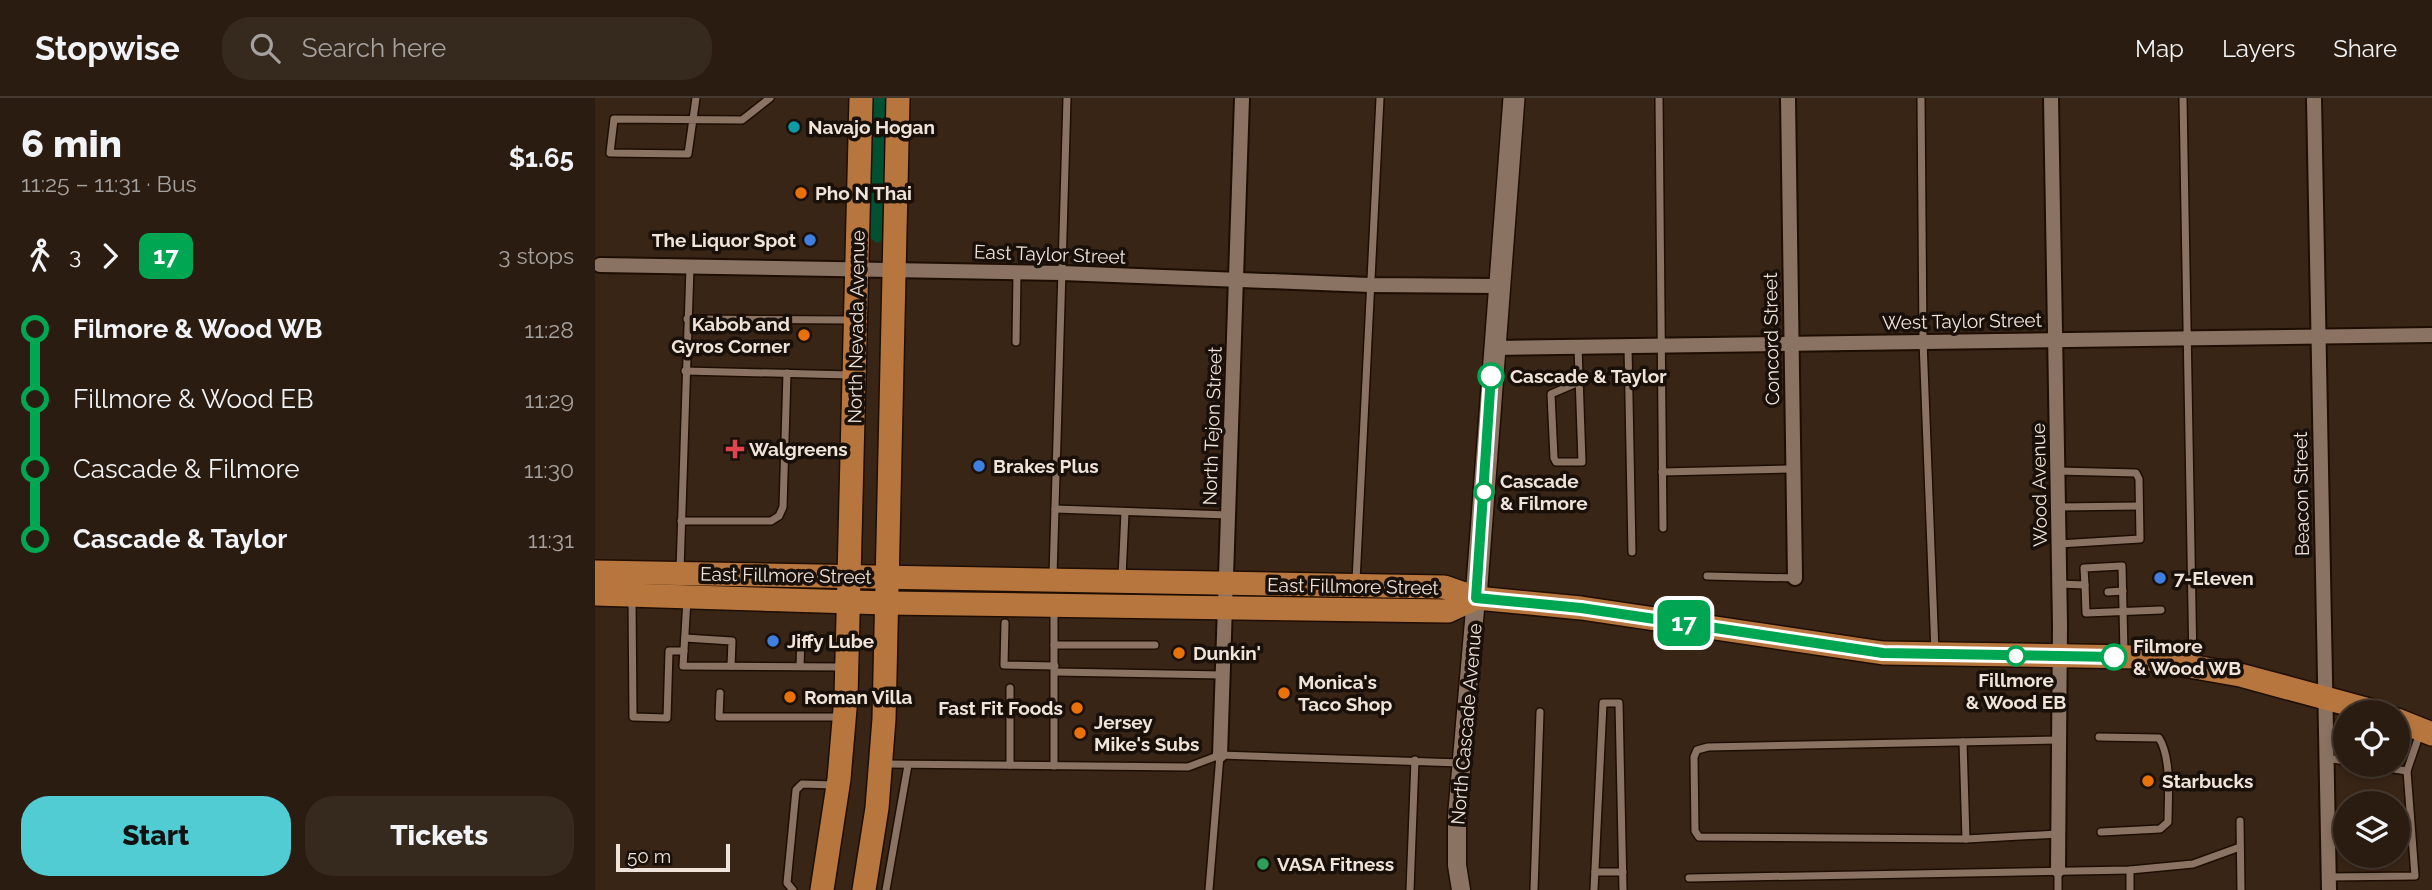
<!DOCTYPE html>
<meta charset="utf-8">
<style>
:root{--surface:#2a1c10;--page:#36291e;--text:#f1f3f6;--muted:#a5a19f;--line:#463a30;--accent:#51ccd3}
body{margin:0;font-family:Raleway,sans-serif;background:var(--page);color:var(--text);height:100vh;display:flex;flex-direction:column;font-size:26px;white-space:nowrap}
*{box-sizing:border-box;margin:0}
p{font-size:23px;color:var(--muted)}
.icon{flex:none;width:38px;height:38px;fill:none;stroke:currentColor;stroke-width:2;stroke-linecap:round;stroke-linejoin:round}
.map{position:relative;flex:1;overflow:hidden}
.drawer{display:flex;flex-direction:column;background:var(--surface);width:595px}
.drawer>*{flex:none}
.badge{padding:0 14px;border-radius:10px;font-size:24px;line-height:46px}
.tools{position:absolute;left:1738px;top:602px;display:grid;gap:14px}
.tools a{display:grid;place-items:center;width:77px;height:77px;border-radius:50%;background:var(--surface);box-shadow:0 4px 10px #0003,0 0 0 2px var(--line);font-size:35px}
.scale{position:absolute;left:21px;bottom:18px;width:114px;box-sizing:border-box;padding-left:7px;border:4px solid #f0e3da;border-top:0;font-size:19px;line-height:24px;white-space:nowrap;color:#f0e3da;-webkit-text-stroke:5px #19100a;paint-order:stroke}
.map>.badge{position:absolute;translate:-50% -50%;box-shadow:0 0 0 4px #fff}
.legs{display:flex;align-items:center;gap:10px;height:77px;padding:0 21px;font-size:23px}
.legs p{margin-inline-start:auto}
.headline{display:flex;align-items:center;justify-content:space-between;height:119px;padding:0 21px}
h1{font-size:38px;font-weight:800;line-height:52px}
.cta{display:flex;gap:14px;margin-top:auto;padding:14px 21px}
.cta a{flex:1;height:80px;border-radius:28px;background:var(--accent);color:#111;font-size:28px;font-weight:800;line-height:80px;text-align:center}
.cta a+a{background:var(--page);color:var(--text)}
ul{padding:0 21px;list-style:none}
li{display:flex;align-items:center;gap:24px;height:70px;font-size:26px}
li i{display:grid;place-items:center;width:10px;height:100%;margin:0 9px;background:currentColor}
li i::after{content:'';width:18px;height:18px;margin:-9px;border:5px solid;border-radius:50%;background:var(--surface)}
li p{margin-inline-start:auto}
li:first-child i{background:linear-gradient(#0000 50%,currentColor 0)}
li:last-child i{background:linear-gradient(currentColor 50%,#0000 0)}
header{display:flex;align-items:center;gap:42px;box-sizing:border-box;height:98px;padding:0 35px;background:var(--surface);border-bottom:2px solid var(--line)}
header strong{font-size:33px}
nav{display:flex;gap:38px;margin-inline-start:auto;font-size:24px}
.search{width:490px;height:63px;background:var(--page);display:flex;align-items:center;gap:18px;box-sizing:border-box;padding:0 24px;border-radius:28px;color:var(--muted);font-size:26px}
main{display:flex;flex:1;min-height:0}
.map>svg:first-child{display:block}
</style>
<header>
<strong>Stopwise</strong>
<div class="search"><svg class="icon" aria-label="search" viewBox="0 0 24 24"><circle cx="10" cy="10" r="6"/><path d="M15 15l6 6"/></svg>Search here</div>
<nav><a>Map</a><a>Layers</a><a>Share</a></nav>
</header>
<main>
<section class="drawer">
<div class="headline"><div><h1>6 min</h1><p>11:25 – 11:31 · Bus</p></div><b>$1.65</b></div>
<div class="legs"><svg class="icon" aria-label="walk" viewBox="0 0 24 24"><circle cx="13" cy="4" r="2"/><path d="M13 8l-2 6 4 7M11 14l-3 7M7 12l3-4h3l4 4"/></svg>3<svg class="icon" aria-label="forward" viewBox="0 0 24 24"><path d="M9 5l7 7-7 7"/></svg><b class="badge" style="background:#00a651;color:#fff">17</b><p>3 stops</p></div>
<ul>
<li><i style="color:#00a651"></i><b>Filmore &amp; Wood WB</b><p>11:28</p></li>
<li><i style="color:#00a651"></i><span>Fillmore &amp; Wood EB</span><p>11:29</p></li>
<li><i style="color:#00a651"></i><span>Cascade &amp; Filmore</span><p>11:30</p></li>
<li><i style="color:#00a651"></i><b>Cascade &amp; Taylor</b><p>11:31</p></li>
</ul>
<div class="cta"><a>Start</a><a>Tickets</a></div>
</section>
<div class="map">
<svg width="1837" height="792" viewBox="0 0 1837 792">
<rect width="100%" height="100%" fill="#382516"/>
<polygon fill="#025032" points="275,0 295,0 289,141 282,145 272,138"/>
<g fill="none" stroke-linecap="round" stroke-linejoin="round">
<g stroke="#1e0d02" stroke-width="10">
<g id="service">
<polyline points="101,0 93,56 15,55 19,21 147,22 175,0"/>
<polyline points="1064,0 1068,430"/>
<polyline points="1326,0 1328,243 1340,554"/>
<polyline points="1588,0 1598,567"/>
<polyline points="92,221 256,222"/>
<polyline points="421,244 422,175"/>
<polyline points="983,249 987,364 961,364 959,360 956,296 984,284"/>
<polyline points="1033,249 1037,454"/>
<polyline points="90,273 255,277"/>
<polyline points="1463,373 1541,375 1544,381 1545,441 1464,446"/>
<polyline points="1067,374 1197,371"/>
<polyline points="1463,409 1544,408"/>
<polyline points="460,411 633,417"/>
<polyline points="86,423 176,423 184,418 188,409 192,275"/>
<polyline points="85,472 95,169"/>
<polyline points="458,478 472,0"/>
<polyline points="1112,478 1200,480"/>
<polyline points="527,479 530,414"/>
<polyline points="761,483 785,0"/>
<polyline points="1464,486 1490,487 1489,470 1527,468 1529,555"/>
<polyline points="1490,487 1491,515 1566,512"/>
<polyline points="1513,494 1528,493"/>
<polyline points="37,501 38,619 72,620 74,553 89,553"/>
<polyline points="92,502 88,568 248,569"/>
<polyline points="410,525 409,567 460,568"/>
<polyline points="90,540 137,543 136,568"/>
<polyline points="459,547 560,547"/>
<polyline points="205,568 206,539"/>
<polyline points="460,574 628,577"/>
<polyline points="415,590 415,667"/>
<polyline points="125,595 124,619 246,619"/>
<path d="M 1504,639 L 1564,640 C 1577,661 1573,699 1573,724 L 1565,731 L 1506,734"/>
<polyline points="1463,642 1113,649 1102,652 1099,659 1100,733 1104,739 1371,741 1463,736"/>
<polyline points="1368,644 1371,741"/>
<polyline points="1732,660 1750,663"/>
<polyline points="289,666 593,669 625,657 866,665"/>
<polyline points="1773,667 1812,673"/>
<polyline points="459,668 459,512"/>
<polyline points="1645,723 1646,792"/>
<polyline points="1535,772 1535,792"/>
<polyline points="1000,774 1028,774"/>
<polyline points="1734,779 1820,778 1812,673 1825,635"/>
<polyline points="1094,780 1535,772 1598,766 1645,749"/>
<polyline points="198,792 192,785 201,692 207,686 239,687"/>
<polyline points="291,792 313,667"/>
<polyline points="614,792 625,657"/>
<polyline points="815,792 820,662"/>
<polyline points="939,792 945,614"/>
<polyline points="999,792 1008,605 1024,605 1028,792"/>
<polyline points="1463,792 1463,772"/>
</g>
</g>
<g stroke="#1e0d02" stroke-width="18">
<g id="minor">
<polyline points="1193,0 1200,480"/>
<polyline points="1456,0 1465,528 1463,772"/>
<polyline points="1719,0 1734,792"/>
<polyline points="5,167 467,175 775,187 903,188"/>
<polyline points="898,250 1837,237"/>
<polyline points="625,657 647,0"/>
</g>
</g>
<g stroke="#1e0d02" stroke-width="21">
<polyline id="tertiary" points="866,792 862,767 862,718 881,500"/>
</g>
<g stroke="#1e0d02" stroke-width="24">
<polyline id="secondary" points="881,500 919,0"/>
</g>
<g stroke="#1e0d02" stroke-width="26">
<g id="primary">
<polyline points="0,474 849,489 881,500 986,510 1288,555 1543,559 1645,577 1782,614"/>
<polyline points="0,496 292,505 853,513 881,500"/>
<polyline points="1802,622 1837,636"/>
<polyline points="227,792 244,681 251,599 266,0"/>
<polyline points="269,792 282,710 289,621 303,0"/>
</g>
</g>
<use href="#service" stroke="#8a7362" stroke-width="7"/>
<use href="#minor" stroke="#8a7362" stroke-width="14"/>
<use href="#tertiary" stroke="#8a7362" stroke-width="18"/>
<use href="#secondary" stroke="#8a7362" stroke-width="21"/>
<use href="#primary" stroke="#b8763f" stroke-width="23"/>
</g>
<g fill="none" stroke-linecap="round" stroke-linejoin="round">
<g stroke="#fff" stroke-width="16">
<polyline id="line-1" points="896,278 881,500 986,510 1288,555 1519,559"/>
</g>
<use href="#line-1" stroke="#00a651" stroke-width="10"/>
</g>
<circle fill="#0f9aa8" stroke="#19100a" stroke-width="2.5" cx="199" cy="29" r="7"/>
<g fill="#e8710a" stroke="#19100a" stroke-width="2.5">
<circle cx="206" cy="95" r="7"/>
<circle cx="209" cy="237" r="7"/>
<circle cx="584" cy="555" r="7"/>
<circle cx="689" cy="595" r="7"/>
<circle cx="195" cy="599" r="7"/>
<circle cx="482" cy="610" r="7"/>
<circle cx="485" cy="635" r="7"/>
<circle cx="1553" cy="683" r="7"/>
</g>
<g fill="#3f7fe0" stroke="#19100a" stroke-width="2.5">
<circle cx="215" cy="142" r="7"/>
<circle cx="384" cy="368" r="7"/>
<circle cx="1565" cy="480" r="7"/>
<circle cx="178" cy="543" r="7"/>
</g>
<g fill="#fff" stroke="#00a651" stroke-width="3.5">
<circle cx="896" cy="278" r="12"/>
<circle cx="889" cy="394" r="9"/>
<circle cx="1421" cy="558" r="9"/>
<circle cx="1519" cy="559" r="12"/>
</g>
<path fill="#e0444e" stroke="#19100a" stroke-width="2.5" d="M136.5 340.5h7v7h7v7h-7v7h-7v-7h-7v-7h7z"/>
<circle fill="#2e9e5b" stroke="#19100a" stroke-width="2.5" cx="668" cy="766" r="7"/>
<g text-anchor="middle" stroke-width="7" stroke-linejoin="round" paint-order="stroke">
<g font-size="19" font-weight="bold" fill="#f0e3da" stroke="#19100a" text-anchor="start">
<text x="213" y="36">Navajo Hogan</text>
<text x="220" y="102">Pho N Thai</text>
<text x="201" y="149" text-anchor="end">The Liquor Spot</text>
<text x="195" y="233" text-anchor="end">Kabob and<tspan x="195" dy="22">Gyros Corner</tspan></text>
<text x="154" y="358">Walgreens</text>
<text x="398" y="375">Brakes Plus</text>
<text x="1579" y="487">7-Eleven</text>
<text x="192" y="550">Jiffy Lube</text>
<text x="598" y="562">Dunkin'</text>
<text x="703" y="591">Monica's<tspan x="703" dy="22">Taco Shop</tspan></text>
<text x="209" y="606">Roman Villa</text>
<text x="468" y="617" text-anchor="end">Fast Fit Foods</text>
<text x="499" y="631">Jersey<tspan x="499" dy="22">Mike's Subs</tspan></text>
<text x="1567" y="690">Starbucks</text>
<text x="682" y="773">VASA Fitness</text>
</g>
<g font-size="19" fill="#f0e3da" stroke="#19100a">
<text transform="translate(455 156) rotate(2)" y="7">East Taylor Street</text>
<text transform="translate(1367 223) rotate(-1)" y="7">West Taylor Street</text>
<text transform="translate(261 229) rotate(-89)" y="7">North Nevada Avenue</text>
<text transform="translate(1176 241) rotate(-91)" y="7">Concord Street</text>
<text transform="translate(617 328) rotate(-88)" y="7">North Tejon Street</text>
<text transform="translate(1444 387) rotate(-91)" y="7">Wood Avenue</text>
<text transform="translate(1706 396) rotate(-91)" y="7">Beacon Street</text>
<text transform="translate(191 477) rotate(1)" y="7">East Fillmore Street</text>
<text transform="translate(758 488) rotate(1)" y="7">East Fillmore Street</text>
<text transform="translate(871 626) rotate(-85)" y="7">North Cascade Avenue</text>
</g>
<g font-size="19" font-weight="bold" fill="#f0e3da" stroke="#19100a" text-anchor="start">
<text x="915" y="285">Cascade &amp; Taylor</text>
<text x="905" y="390">Cascade<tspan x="905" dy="22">&amp; Filmore</tspan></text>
<text x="1538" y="555">Filmore<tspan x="1538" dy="22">&amp; Wood WB</tspan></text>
<text x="1421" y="589" text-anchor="middle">Fillmore<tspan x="1421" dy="22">&amp; Wood EB</tspan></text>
</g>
</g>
</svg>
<div class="tools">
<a><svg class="icon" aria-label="locate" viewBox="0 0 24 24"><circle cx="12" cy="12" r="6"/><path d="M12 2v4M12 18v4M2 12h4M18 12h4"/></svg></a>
<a><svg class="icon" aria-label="layers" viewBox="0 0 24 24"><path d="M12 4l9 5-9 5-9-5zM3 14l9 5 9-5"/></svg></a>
</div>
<div class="scale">50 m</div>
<b class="badge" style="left:1089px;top:525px;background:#00a651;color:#fff">17</b>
</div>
</main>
